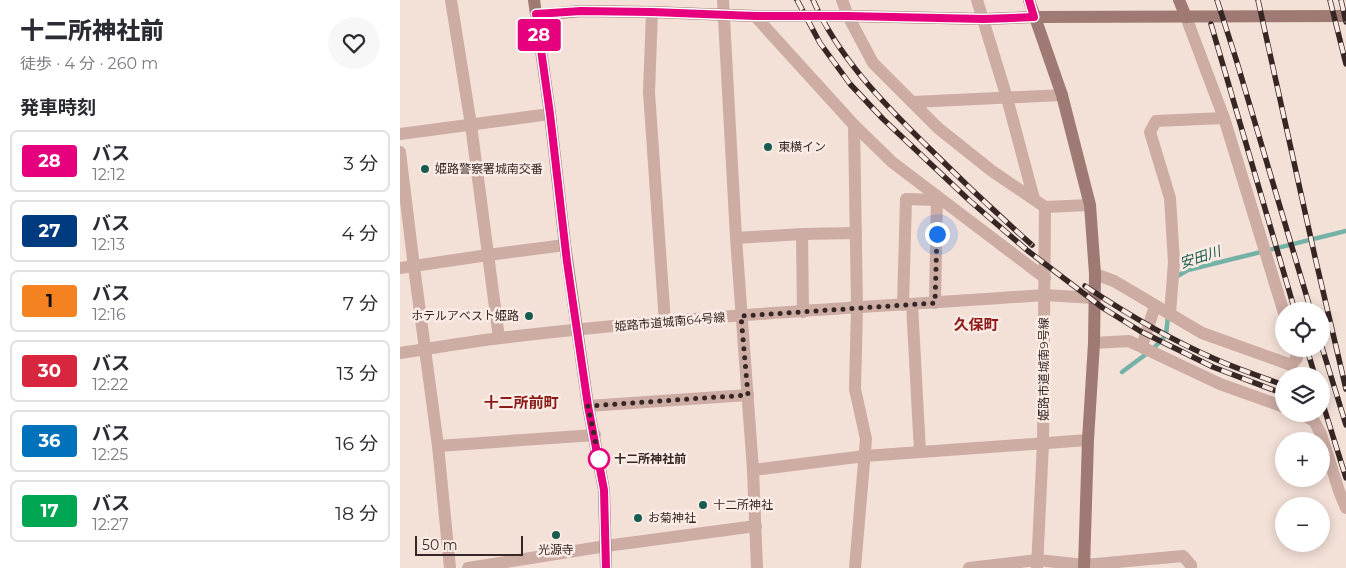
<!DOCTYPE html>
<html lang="ja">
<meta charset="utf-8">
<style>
:root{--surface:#fff;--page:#f7f7f7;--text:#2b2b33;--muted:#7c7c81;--line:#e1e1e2}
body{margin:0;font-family:Montserrat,"Noto Sans JP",sans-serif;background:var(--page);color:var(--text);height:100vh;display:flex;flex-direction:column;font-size:19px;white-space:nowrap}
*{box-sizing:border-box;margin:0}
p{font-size:16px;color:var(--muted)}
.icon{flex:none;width:28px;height:28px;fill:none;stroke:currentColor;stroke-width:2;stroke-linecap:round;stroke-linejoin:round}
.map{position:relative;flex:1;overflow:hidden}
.panel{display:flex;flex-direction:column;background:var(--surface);width:400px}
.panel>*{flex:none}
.badge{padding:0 10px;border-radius:4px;font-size:18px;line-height:32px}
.tools{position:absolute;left:875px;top:302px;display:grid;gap:10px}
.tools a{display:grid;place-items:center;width:55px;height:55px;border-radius:50%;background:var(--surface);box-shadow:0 2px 12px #0003;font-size:25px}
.scale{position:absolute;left:15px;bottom:12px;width:108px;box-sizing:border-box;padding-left:5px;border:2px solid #362725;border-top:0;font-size:14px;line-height:18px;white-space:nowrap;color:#362725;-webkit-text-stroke:4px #faebe4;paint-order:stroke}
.you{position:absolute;width:25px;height:25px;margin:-12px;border:4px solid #fff;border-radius:50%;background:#1a73e8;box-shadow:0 0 0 8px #1a73e833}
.map>.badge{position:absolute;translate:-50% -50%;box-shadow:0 0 0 2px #fff}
h2{padding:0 20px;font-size:19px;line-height:45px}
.round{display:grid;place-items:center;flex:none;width:52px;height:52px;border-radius:26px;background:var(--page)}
.headline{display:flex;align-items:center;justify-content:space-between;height:85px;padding:0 20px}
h1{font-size:24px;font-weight:800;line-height:38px}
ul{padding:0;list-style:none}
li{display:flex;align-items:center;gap:15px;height:62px;margin:0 10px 8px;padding:0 10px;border:2px solid var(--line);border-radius:8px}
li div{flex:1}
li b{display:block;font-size:19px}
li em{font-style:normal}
li .badge{min-width:55px;font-weight:700;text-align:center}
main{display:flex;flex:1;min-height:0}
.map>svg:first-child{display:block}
</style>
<main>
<section class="panel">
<div class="headline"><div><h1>十二所神社前</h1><p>徒歩 · 4 分 · 260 m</p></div><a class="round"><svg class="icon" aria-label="heart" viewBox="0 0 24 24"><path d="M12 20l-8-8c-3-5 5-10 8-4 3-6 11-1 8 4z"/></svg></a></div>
<h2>発車時刻</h2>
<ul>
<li><span class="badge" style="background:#e6007e;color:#fff">28</span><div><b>バス</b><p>12:12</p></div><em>3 分</em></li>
<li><span class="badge" style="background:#003b80;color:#fff">27</span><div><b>バス</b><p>12:13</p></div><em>4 分</em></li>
<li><span class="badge" style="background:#f58220;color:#111">1</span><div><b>バス</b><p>12:16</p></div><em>7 分</em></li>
<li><span class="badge" style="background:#d7263d;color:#fff">30</span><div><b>バス</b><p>12:22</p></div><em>13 分</em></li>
<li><span class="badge" style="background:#0072bc;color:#fff">36</span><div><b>バス</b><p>12:25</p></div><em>16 分</em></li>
<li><span class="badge" style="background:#00a651;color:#fff">17</span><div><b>バス</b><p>12:27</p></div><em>18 分</em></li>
</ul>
</section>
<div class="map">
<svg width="946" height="568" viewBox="0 0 946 568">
<rect width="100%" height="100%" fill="#f3e0d7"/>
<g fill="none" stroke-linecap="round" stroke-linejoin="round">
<g stroke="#74b2a7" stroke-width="4.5">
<polyline points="774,278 788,270 946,231"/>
<polyline points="722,372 753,349 766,335 768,316"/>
</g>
<g stroke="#ccaca3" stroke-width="12">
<polyline points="51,0 71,125 99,338"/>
<polyline points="323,0 336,238 353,470 357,568"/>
<polyline points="442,0 448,16 473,63 538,128 592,171 645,207 690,205"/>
<polyline points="577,0 607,98 634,199"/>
<polyline points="252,12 249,92 265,323"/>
<polyline points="355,16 454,125 492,162 645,278"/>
<polyline points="786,17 824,118 884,313"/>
<polyline points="513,102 662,95"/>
<polyline points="454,125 457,308 455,389 466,439 455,568"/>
<polyline points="0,134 150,114"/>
<polyline points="0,152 14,267 38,446 50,568"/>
<polyline points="402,234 403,312"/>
<polyline points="336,238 402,234 456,233"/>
<polyline points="0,268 88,255 165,245"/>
<polyline points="695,274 714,281 802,333 891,365 897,358 895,349"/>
<polyline points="535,303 537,196"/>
<polyline points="512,304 520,452"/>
<polyline points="503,305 506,199 538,200"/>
<polyline points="770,314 774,262 770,198 750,132 756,121 824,118"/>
<polyline points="694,343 729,341 820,384 884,407"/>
<polyline points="742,346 755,306"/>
<path d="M 0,353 C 34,348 67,342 101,338 C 281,316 463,308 644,295 L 694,298"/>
<polyline points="188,406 348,395"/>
<polyline points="902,414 914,421 921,434 939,491 946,508"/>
<polyline points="38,446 195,435"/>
<polyline points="353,470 465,456 688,440"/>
<polyline points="68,568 206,546 356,526"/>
<polyline points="569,568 637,560 685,565 783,556 791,565 791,568"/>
<polyline points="637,568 643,443 645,207"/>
</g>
<g stroke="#9f7a74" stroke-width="12">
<polyline points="134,0 150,114 165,245 188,406 204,490 206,568"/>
<polyline points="629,0 662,95 690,205 695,274 694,343 688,440 684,568"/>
<polyline points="779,0 786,17"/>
<polyline points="136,15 181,11 252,12 355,16 448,16 584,19 634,17 946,16"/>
</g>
<g stroke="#362725" stroke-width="5.5">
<g id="rail">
<polyline points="397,0 420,43 450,84 483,119 570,201 628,251 703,308 740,331 813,367 884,394"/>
<path d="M 413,0 C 438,57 483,103 527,146 C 561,180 596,213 632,245"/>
<polyline points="817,0 836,59 911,311"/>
<polyline points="858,0 915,257 946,389"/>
<polyline points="930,0 946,64"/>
<polyline points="941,0 946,22"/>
<polyline points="811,24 895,311"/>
<path d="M 685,286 C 727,314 769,339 815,359 C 838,369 861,377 884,385"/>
<polyline points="921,344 946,425"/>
<polyline points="907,349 915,376"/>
<polyline points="921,398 946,478"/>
</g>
</g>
<use href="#rail" stroke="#faebe4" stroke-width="4" stroke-dasharray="11" stroke-linecap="butt"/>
</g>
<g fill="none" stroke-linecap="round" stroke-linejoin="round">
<g stroke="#fff" stroke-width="11">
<polyline id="line" points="206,568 204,490 188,406 167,262 150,114 136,14 181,11 252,12 355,16 448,16 584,19 634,17 629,0"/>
</g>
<use href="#line" stroke="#e6007e" stroke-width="8"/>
<polyline stroke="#362725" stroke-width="5" stroke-dasharray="0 9" points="199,459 188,406 348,395 341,316 535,303 537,234"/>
</g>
<g fill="#185b50" stroke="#faebe4" stroke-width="2">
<circle cx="368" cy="147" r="5"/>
<circle cx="25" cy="169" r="5"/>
<circle cx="129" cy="316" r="5"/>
<circle cx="303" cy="505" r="5"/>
<circle cx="238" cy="518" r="5"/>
<circle cx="156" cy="535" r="5"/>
</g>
<circle fill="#fff" stroke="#e6007e" stroke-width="2.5" cx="199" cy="459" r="10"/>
<g text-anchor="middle" stroke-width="5" stroke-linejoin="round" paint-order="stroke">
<g font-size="12" fill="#362725" stroke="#faebe4" text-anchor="start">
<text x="378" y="151">東横イン</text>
<text x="35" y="173">姫路警察署城南交番</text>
<text x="119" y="320" text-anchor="end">ホテルアベスト姫路</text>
<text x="313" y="509">十二所神社</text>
<text x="248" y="522">お菊神社</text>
<text x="156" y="554" text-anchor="middle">光源寺</text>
</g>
<g font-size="12" fill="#362725" stroke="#faebe4">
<text transform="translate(270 322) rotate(-5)" y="4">姫路市道城南64号線</text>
<text transform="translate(644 369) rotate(-90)" y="4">姫路市道城南9号線</text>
</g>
<g font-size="12" font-weight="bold" fill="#362725" stroke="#faebe4" text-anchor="start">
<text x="214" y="463">十二所神社前</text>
</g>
<g font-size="14" font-style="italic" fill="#185b50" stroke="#faebe4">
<text transform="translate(800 257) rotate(-18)" y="5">安田川</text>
</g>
<g font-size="15" font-weight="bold" fill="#8b1a18" stroke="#faebe4">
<text x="576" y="330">久保町</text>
<text x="121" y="408">十二所前町</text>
</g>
</g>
</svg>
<div class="tools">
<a><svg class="icon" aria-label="locate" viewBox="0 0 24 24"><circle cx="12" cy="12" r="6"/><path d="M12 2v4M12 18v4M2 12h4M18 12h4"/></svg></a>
<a><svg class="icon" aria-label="layers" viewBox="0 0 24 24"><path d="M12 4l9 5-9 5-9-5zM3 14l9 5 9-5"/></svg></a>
<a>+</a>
<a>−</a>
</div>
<div class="scale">50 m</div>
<div class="you" style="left:537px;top:234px"></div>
<b class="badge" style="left:139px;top:35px;background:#e6007e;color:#fff">28</b>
</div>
</main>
